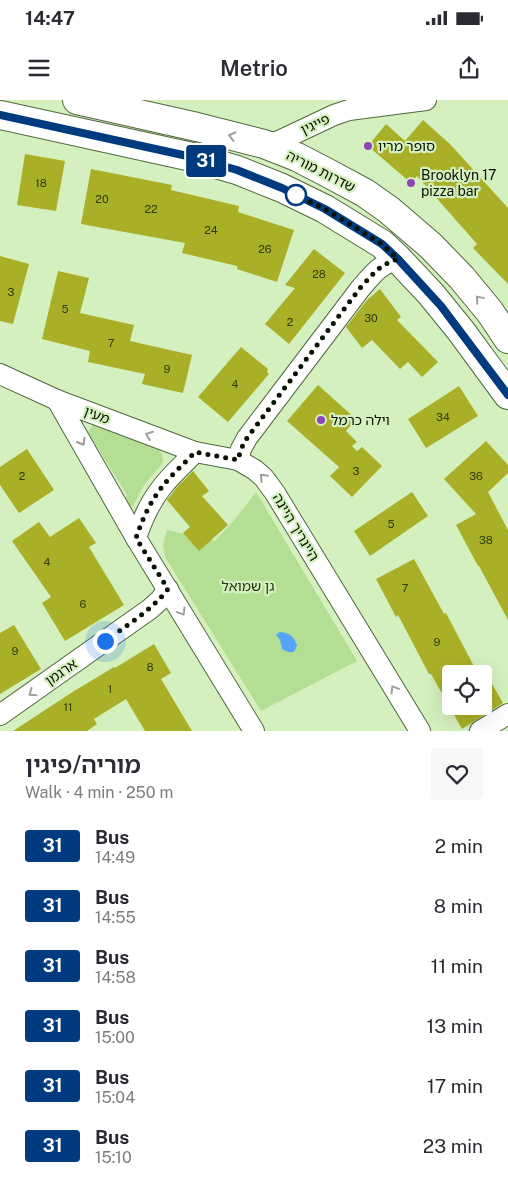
<!DOCTYPE html>
<meta charset="utf-8">
<style>
:root{--surface:#fff;--page:#f7f7f7;--text:#2b2b33;--muted:#7c7c81}
body{margin:0;font-family:"Public Sans","Noto Sans Hebrew",sans-serif;background:var(--page);color:var(--text);height:100vh;display:flex;flex-direction:column;font-size:19px;white-space:nowrap}
*{box-sizing:border-box;margin:0}
p{font-size:16px;color:var(--muted)}
.icon{flex:none;width:28px;height:28px;fill:none;stroke:currentColor;stroke-width:2;stroke-linecap:round;stroke-linejoin:round}
.map{position:relative;height:631px;overflow:hidden}
.sheet{display:flex;flex-direction:column;background:var(--surface);flex:1}
.sheet>*{flex:none}
.badge{padding:0 10px;border-radius:4px;font-size:18px;line-height:32px}
.controls{position:absolute;left:442px;top:565px;display:grid;gap:10px}
.controls a{display:grid;place-items:center;width:50px;height:50px;border-radius:5px;background:var(--surface);box-shadow:0 5px 20px #0002;font-size:25px}
.you{position:absolute;width:25px;height:25px;margin:-12px;border:4px solid #fff;border-radius:50%;background:#1a73e8;box-shadow:0 0 0 8px #1a73e833}
.map>.badge{position:absolute;translate:-50% -50%;box-shadow:0 0 0 2px #fff}
.round{display:grid;place-items:center;flex:none;width:52px;height:52px;border-radius:5px;background:var(--page)}
.overview{display:flex;align-items:center;justify-content:space-between;height:85px;padding:0 25px}
h1{font-size:24px;font-weight:600;line-height:38px}
ul{padding:0;list-style:none}
li{display:flex;align-items:center;gap:15px;height:60px;padding:0 25px}
li div{flex:1}
li b{display:block;font-size:19px}
li em{font-style:normal}
li .badge{min-width:55px;font-weight:700;text-align:center}
.status{display:flex;justify-content:space-between;align-items:center;height:35px;padding:0 25px;background:var(--surface);direction:ltr}
.status svg{height:14px;fill:currentColor}
header{display:flex;justify-content:space-between;align-items:center;height:65px;padding:0 25px;background:var(--surface);font-size:22px;font-weight:600}
.map>svg:first-child{display:block}
</style>
<div class="status"><b>14:47</b><svg viewBox="0 0 49 12"><path d="M0 12V9h3v3zM5 12V6h3v6zM10 12V3h3v9zM15 12V0h3v12zM26 1h20v11H26zM47 4h2v5h-2z"/></svg></div>
<header><svg class="icon" aria-label="menu" viewBox="0 0 24 24"><path d="M4 6h16M4 12h16M4 18h16"/></svg>Metrio<svg class="icon" aria-label="share" viewBox="0 0 24 24"><path d="M12 15V3M7 8l5-5 5 5M5 13v7h14v-7"/></svg></header>
<div class="map">
<svg width="508" height="631" viewBox="0 0 508 631">
<rect width="100%" height="100%" fill="#d4f0bf"/>
<g fill="#b5de95">
<polygon points="93,325 158,350 162,354 163,361 161,365 144,385 133,406 127,406 124,402 127,395 88,332"/>
<polygon points="256,392 357,561 261,611 165,457 163,445 167,430 215,441 236,418"/>
</g>
<path fill="#55a4fb" d="M 279,532 C 289,532 294,537 297,545 C 295,555 288,553 282,549 L 280,540 L 276,535 Z"/>
<g fill="#a9b027">
<polygon points="423,20 450,44 508,108 508,184 473,148 477,144 417,76 411,83 368,46 386,24 405,41"/>
<polygon points="25,54 65,61 56,111 17,105"/>
<polygon points="91,69 172,85 171,90 239,106 238,112 294,130 277,182 237,169 237,166 182,153 185,143 81,124"/>
<polygon points="314,149 345,173 289,244 265,224 295,188 285,185"/>
<polygon points="0,156 29,164 13,224 0,221"/>
<polygon points="58,171 89,178 80,213 134,225 130,241 192,255 183,293 142,284 145,274 88,262 90,251 42,239"/>
<polygon points="380,189 401,217 397,220 438,262 422,277 408,262 400,269 372,240 362,248 346,227 367,200"/>
<polygon points="241,247 268,269 267,272 269,274 228,322 198,297"/>
<polygon points="318,285 356,319 346,331 357,342 352,346 357,351 362,347 382,366 352,397 330,376 339,367 287,321"/>
<polygon points="459,286 478,316 426,348 408,319"/>
<polygon points="486,341 508,365 508,373 488,392 508,430 508,520 479,466 478,466 456,425 476,414 444,379"/>
<polygon points="27,349 54,390 19,413 0,385 0,367"/>
<polygon points="193,371 209,391 202,396 228,425 199,451 183,433 190,427 167,400 178,386"/>
<polygon points="412,392 428,416 370,456 354,431"/>
<polygon points="79,418 96,443 89,447 124,505 65,541 42,503 51,497 12,441 39,422 50,437"/>
<polygon points="414,459 444,514 446,513 478,574 451,574 451,606 484,606 484,570 503,603 462,629 431,574 429,574 398,515 396,517 376,479"/>
<polygon points="14,525 41,569 0,594 0,533"/>
<polygon points="154,544 171,573 161,579 192,631 145,631 126,599 94,619 97,624 87,631 13,631 71,593 114,567 115,568"/>
</g>
<g fill="none" stroke-linecap="round" stroke-linejoin="round">
<g stroke="#50683c" stroke-width="22">
<g id="minor">
<polyline points="264,44 279,41 334,15 349,10 426,0"/>
<polyline points="0,274 57,300 195,352 238,360 255,370 264,378 275,393 420,631"/>
<polyline points="57,300 136,438 254,631"/>
<path d="M 238,360 L 241,349 L 247,338 L 360,189 C 373,174 379,165 398,159"/>
<path d="M 136,438 C 142,420 150,402 162,387 C 171,375 184,364 195,352"/>
<polyline points="0,615 150,509 160,500 168,489"/>
<polyline points="480,631 508,614"/>
</g>
</g>
<g stroke="#50683c" stroke-width="30">
<g id="primary">
<polyline points="77,0 197,27 264,44 297,57 326,72 365,93 389,110 431,146 462,178 490,212 508,239"/>
<polyline points="0,15 192,57 237,70 282,88 325,109 382,144 398,159 431,194 461,231 508,295"/>
</g>
</g>
<use href="#minor" stroke="#fff" stroke-width="20"/>
<use href="#primary" stroke="#fff" stroke-width="28"/>
</g>
<defs><path id="oneway-chevron" d="M-2-3.5L2.5 0L-2 3.5" fill="none" stroke-width="1.6" stroke-linecap="round" stroke-linejoin="round" transform="scale(1.25)"/></defs>
<g stroke="#9da09a">
<use href="#oneway-chevron" transform="translate(232 36) rotate(-166)"/>
<use href="#oneway-chevron" transform="translate(479 199) rotate(-130)"/>
<use href="#oneway-chevron" transform="translate(149 335) rotate(-159)"/>
<use href="#oneway-chevron" transform="translate(82 342) rotate(60)"/>
<use href="#oneway-chevron" transform="translate(263 377) rotate(-134)"/>
<use href="#oneway-chevron" transform="translate(182 512) rotate(59)"/>
<use href="#oneway-chevron" transform="translate(394 589) rotate(-121)"/>
<use href="#oneway-chevron" transform="translate(32 593) rotate(145)"/>
</g>
<g fill="none" stroke-linecap="round" stroke-linejoin="round">
<g stroke="#fff" stroke-width="11">
<polyline id="line" points="0,15 192,57 237,70 282,88 325,109 382,144 398,159 441,206 508,295"/>
</g>
<use href="#line" stroke="#003b80" stroke-width="8"/>
<path stroke="#091203" stroke-width="5" stroke-dasharray="0 9" d="M 105,541 C 127,525 151,511 168,489 L 136,438 C 142,420 150,402 162,387 C 171,375 184,364 195,352 L 238,360 L 241,349 L 247,338 L 360,188 C 373,174 379,165 398,159 L 382,144 L 325,109 L 296,95"/>
</g>
<g fill="#9045b7" stroke="#d4f0bf" stroke-width="2">
<circle cx="368" cy="46" r="5"/>
<circle cx="411" cy="83" r="5"/>
<circle cx="321" cy="320" r="5"/>
</g>
<circle fill="#fff" stroke="#003b80" stroke-width="2.5" cx="296" cy="95" r="10"/>
<g text-anchor="middle" stroke-width="4.5" stroke-linejoin="round" paint-order="stroke">
<g font-size="11" fill="#313a0c">
<text x="41" y="87">18</text>
<text x="102" y="103">20</text>
<text x="151" y="113">22</text>
<text x="211" y="134">24</text>
<text x="265" y="153">26</text>
<text x="319" y="178">28</text>
<text x="11" y="196">3</text>
<text x="65" y="213">5</text>
<text x="371" y="222">30</text>
<text x="290" y="226">2</text>
<text x="111" y="247">7</text>
<text x="167" y="273">9</text>
<text x="235" y="288">4</text>
<text x="443" y="321">34</text>
<text x="356" y="375">3</text>
<text x="22" y="380">2</text>
<text x="476" y="380">36</text>
<text x="391" y="428">5</text>
<text x="486" y="444">38</text>
<text x="47" y="466">4</text>
<text x="405" y="492">7</text>
<text x="83" y="508">6</text>
<text x="437" y="546">9</text>
<text x="15" y="555">9</text>
<text x="150" y="571">8</text>
<text x="110" y="593">1</text>
<text x="68" y="611">11</text>
</g>
<g font-size="14" fill="#091203" stroke="#d4f0bf">
<text transform="translate(315 24) rotate(-25)" y="5">פייגין</text>
<text transform="translate(321 71) rotate(27)" y="5">שדרות מוריה</text>
<text transform="translate(97 315) rotate(21)" y="5">מעין</text>
<text transform="translate(296 427) rotate(59)" y="5">היינריך היינה</text>
<text transform="translate(61 572) rotate(-35)" y="5">ארגמן</text>
</g>
<g font-size="14" fill="#091203" stroke="#d4f0bf" text-anchor="start">
<text x="378" y="51">סופר מריו</text>
<text x="421" y="80">Brooklyn 17<tspan x="421" dy="16">pizza bar</tspan></text>
<text x="331" y="325">וילה כרמל</text>
</g>
<g font-size="14" fill="#1f3409" stroke="#d4f0bf">
<text x="248" y="491">גן שמואל</text>
</g>
</g>
</svg>
<div class="controls">
<a><svg class="icon" aria-label="locate" viewBox="0 0 24 24"><circle cx="12" cy="12" r="6"/><path d="M12 2v4M12 18v4M2 12h4M18 12h4"/></svg></a>
</div>
<div class="you" style="left:105px;top:541px"></div>
<b class="badge" style="left:206px;top:61px;background:#003b80;color:#fff">31</b>
</div>
<section class="sheet">
<div class="overview"><div><h1>מוריה/פיגין</h1><p>Walk · 4 min · 250 m</p></div><a class="round"><svg class="icon" aria-label="heart" viewBox="0 0 24 24"><path d="M12 20l-8-8c-3-5 5-10 8-4 3-6 11-1 8 4z"/></svg></a></div>
<ul>
<li><span class="badge" style="background:#003b80;color:#fff">31</span><div><b>Bus</b><p>14:49</p></div><em>2 min</em></li>
<li><span class="badge" style="background:#003b80;color:#fff">31</span><div><b>Bus</b><p>14:55</p></div><em>8 min</em></li>
<li><span class="badge" style="background:#003b80;color:#fff">31</span><div><b>Bus</b><p>14:58</p></div><em>11 min</em></li>
<li><span class="badge" style="background:#003b80;color:#fff">31</span><div><b>Bus</b><p>15:00</p></div><em>13 min</em></li>
<li><span class="badge" style="background:#003b80;color:#fff">31</span><div><b>Bus</b><p>15:04</p></div><em>17 min</em></li>
<li><span class="badge" style="background:#003b80;color:#fff">31</span><div><b>Bus</b><p>15:10</p></div><em>23 min</em></li>
</ul>
</section>
